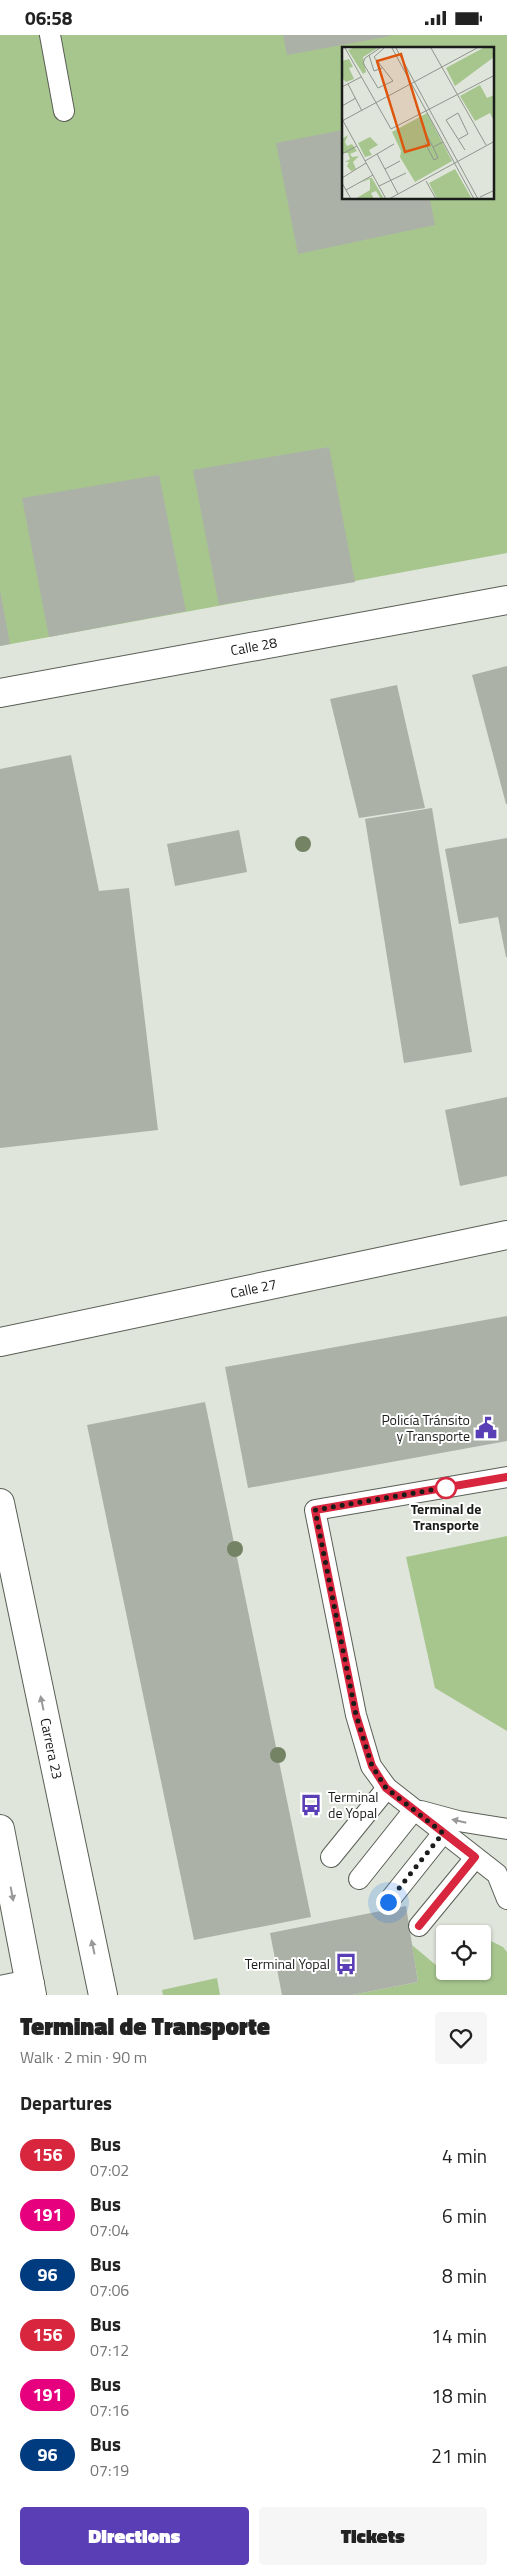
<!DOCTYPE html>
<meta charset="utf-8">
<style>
:root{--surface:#fff;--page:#f6f6f6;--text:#222;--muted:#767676;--accent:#593eb6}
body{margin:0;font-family:"Titillium Web",sans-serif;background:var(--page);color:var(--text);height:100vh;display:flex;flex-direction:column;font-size:19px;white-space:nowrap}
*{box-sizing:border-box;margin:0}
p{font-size:16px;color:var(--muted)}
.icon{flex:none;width:28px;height:28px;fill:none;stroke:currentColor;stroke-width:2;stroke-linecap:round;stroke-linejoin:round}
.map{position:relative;height:1960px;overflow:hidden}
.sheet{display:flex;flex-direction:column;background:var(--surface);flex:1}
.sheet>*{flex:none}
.badge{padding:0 10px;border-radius:16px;font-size:18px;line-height:32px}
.tools{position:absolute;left:436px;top:1890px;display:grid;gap:10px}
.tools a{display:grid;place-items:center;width:55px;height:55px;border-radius:5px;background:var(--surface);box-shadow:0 1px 4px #0004;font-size:25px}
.you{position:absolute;width:25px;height:25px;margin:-12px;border:4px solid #fff;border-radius:50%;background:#1a73e8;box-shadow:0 0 0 8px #1a73e833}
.map>.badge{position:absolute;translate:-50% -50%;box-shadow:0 0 0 2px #fff}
h2{padding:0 20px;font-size:19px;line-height:45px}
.round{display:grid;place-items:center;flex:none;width:52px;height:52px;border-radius:5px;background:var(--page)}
.summary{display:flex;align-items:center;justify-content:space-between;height:85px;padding:0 20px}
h1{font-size:24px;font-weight:800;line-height:38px}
.cta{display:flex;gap:10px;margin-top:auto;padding:10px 20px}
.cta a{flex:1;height:58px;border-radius:5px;background:var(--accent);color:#fff;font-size:20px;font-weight:800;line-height:58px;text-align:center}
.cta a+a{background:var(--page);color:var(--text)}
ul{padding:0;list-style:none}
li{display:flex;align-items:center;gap:15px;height:60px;padding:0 20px}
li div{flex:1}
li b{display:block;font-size:19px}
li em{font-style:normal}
li .badge{min-width:55px;font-weight:700;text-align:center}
.status{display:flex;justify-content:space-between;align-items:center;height:35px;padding:0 25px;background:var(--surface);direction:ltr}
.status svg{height:14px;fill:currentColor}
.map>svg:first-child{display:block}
</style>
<div class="status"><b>06:58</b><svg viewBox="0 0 49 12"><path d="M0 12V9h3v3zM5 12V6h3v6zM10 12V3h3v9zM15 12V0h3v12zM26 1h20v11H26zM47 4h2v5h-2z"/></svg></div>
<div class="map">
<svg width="507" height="1960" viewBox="0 0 507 1960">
<rect width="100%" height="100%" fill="#dfe5db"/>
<g fill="#a7c68e" fill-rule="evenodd">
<path d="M 0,0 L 507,0 L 507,518 L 0,611 ZM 343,14 L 493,14 L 493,164 L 343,164 Z"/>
<polygon points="507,1501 507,1696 435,1653 406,1522"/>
<polygon points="483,1902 503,1912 507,1917 507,1960 352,1960 418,1947 412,1910 443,1936 445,1933 445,1936 482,1936"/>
<polygon points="217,1943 220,1960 163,1960 162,1955"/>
</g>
<g fill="#acb1a8">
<polygon points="283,0 390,0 391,1 287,20"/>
<polygon points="343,95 343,164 430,164 435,190 298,219 276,108"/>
<polygon points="329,412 355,547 219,570 193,435"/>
<polygon points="159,440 186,576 49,602 22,463"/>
<polygon points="0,555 10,609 0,611"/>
<polygon points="507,631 507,769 506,769 472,640"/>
<polygon points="397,650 425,773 359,783 330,664"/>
<polygon points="71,720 99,856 129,853 158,1095 0,1113 0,734"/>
<polygon points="432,773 472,1017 404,1028 365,784"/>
<polygon points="239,795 247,837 175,851 167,809"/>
<polygon points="507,803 507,922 506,922 498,882 459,889 445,814"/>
<polygon points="507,1062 507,1141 460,1151 445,1075"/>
<polygon points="507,1281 507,1406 248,1453 225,1332"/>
<polygon points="205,1367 311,1882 194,1905 87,1390"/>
<polygon points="406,1871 418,1947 352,1960 282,1960 270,1898"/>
</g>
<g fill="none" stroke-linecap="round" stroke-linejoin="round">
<g stroke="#5a5f56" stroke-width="22">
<g id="service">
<polyline points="50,0 64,76"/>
<polyline points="507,1442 315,1475 356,1680 371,1731 387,1753 497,1839 507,1864"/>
<polyline points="421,1776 458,1786 507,1794"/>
<polyline points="331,1822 387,1753"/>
<polyline points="359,1844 414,1775"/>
<polyline points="388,1867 443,1798"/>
<polyline points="419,1891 475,1823"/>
</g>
</g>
<g stroke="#5a5f56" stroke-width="30">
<g id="minor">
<path id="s1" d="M 0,658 L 507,565"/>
<path id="s2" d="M 0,1307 L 507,1200"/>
<polyline points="0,1955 30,1949"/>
</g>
</g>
<g stroke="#5a5f56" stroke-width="30">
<g id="tertiary">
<path id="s3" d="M 0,1468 L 103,1960"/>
<polyline points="0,1794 32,1960"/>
</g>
</g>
<use href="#service" stroke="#fff" stroke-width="20"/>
<use href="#minor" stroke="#fff" stroke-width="28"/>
<use href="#tertiary" stroke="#fff" stroke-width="28"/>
</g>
<g fill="#748364">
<circle cx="303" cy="809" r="8"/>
<circle cx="235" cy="1514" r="8"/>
<circle cx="278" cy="1720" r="8"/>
</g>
<defs><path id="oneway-solid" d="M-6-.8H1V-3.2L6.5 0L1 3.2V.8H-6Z" transform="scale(1.25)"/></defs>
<g fill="#989998">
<use href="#oneway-solid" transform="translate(42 1668) rotate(-102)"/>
<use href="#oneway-solid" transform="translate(459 1786) rotate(-167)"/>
<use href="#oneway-solid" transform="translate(12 1859) rotate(79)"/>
<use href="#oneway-solid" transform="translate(93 1912) rotate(-102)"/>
</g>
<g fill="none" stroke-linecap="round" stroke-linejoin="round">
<g stroke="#fff" stroke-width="11">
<polyline id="line" points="419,1891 475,1822 386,1753 372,1731 356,1680 315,1475 507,1442"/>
</g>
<use href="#line" stroke="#d7263d" stroke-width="8"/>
<polyline stroke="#1a1c19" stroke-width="5" stroke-dasharray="0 9" points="388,1867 443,1798 386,1753 372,1731 356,1680 315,1475 449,1452 446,1453"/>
</g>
<defs>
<g id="civic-bare" transform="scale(1.725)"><path d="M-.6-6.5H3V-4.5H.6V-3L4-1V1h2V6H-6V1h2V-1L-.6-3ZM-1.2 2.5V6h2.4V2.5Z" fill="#593eb6" stroke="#fff" stroke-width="2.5" paint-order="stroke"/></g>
<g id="bus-bare" transform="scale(1.725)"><path d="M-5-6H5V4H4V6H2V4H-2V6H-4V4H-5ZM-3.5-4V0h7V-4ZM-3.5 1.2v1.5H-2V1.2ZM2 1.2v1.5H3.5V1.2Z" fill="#593eb6" stroke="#fff" stroke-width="2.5" paint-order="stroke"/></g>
</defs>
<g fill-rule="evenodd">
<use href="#civic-bare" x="486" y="1393"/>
<use href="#bus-bare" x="311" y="1770"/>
<use href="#bus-bare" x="346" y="1929"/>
</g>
<circle fill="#fff" stroke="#d7263d" stroke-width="2.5" cx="446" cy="1453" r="10"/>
<g text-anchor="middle" stroke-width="4" stroke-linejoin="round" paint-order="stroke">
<g font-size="14" fill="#1a1c19" stroke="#fff">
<text dy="5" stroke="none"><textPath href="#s1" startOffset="258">Calle 28</textPath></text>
<text dy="5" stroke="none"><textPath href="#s2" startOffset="259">Calle 27</textPath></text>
<text dy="5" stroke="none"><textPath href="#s3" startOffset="251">Carrera 23</textPath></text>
</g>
<g font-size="14" fill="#1a1c19" stroke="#fff" text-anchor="end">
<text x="470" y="1390">Policía Tránsito<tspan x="470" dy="16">y Transporte</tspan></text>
<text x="328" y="1767" text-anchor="start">Terminal<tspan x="328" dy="16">de Yopal</tspan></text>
<text x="330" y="1934">Terminal Yopal</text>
</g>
<g font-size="14" font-weight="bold" fill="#1a1c19" stroke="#fff">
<text x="446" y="1479">Terminal de<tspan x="446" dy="16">Transporte</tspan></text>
</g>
</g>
<g transform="translate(342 12)">
<rect width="152" height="152" fill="#dfe5db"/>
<path d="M 11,1 L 36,1 L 21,10 L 24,25 L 21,27 L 6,3 ZM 141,1 L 152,1 L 152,10 L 113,39 L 104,21 ZM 7,12 L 11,20 L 7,21 L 12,32 L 4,35 L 0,31 L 0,14 ZM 138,38 L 145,51 L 152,48 L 151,72 L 148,66 L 133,74 L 118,49 ZM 85,66 L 110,114 L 73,135 L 58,110 L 59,104 L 50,85 ZM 6,88 L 3,95 L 5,99 L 10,97 L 15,104 L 8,107 L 10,110 L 17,109 L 11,115 L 14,122 L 9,124 L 5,119 L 7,115 L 3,115 L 8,112 L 6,106 L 0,106 L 0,92 ZM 28,90 L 36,98 L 27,103 L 30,108 L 23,110 L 16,96 ZM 113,122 L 130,152 L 95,152 L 87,136 ZM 27,131 L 30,131 L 42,152 L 39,152 L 34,144 L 29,146 L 32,152 L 13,152 L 28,143 L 28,132 L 18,136 Z" fill="#a7c68e"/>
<path fill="none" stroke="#90958d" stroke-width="1" d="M 3,1 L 49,82 L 153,28M 38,1 L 23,11 L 21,16 L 36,41 L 51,34 L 32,10 L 42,1M 50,1 L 132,152M 54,1 L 136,152M 89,1 L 144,98M 27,8 L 32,24 L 40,21M 6,37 L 20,64M 0,40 L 19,30M 0,59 L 14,51M 0,72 L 44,152M 0,74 L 135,1M 83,85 L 91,100M 117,92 L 126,87 L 116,66 L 104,73 L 123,103M 83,96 L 92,113 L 96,111 L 91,100 L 101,95M 0,107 L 15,99M 35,107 L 56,147M 23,114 L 52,97M 43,122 L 58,114M 0,131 L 24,116M 84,134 L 94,152M 0,136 L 9,152M 37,139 L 64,126M 4,143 L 31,128M 138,150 L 153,143M 47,152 L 153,94"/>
<path fill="#de560d" fill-opacity="0.15" stroke="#de560d" stroke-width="2.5" d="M 59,7 L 87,98 L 63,105 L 35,14 Z"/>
<rect width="152" height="152" fill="none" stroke="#1a1c19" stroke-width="2.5"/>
</g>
</svg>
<div class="tools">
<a><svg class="icon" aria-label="locate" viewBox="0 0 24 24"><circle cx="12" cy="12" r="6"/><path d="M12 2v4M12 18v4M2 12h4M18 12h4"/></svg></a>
</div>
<div class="you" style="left:388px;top:1867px"></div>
</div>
<section class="sheet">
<div class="summary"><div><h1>Terminal de Transporte</h1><p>Walk · 2 min · 90 m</p></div><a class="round"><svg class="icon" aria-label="heart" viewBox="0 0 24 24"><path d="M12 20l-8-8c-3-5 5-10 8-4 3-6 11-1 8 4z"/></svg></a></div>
<h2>Departures</h2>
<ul>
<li><span class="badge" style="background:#d7263d;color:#fff">156</span><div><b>Bus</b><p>07:02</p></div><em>4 min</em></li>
<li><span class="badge" style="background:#e6007e;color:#fff">191</span><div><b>Bus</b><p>07:04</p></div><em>6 min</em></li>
<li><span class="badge" style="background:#003b80;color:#fff">96</span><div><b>Bus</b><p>07:06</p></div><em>8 min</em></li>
<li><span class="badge" style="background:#d7263d;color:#fff">156</span><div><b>Bus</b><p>07:12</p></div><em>14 min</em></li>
<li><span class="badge" style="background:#e6007e;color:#fff">191</span><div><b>Bus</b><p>07:16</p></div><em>18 min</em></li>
<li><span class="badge" style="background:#003b80;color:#fff">96</span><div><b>Bus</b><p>07:19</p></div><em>21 min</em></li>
</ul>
<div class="cta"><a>Directions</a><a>Tickets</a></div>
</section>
